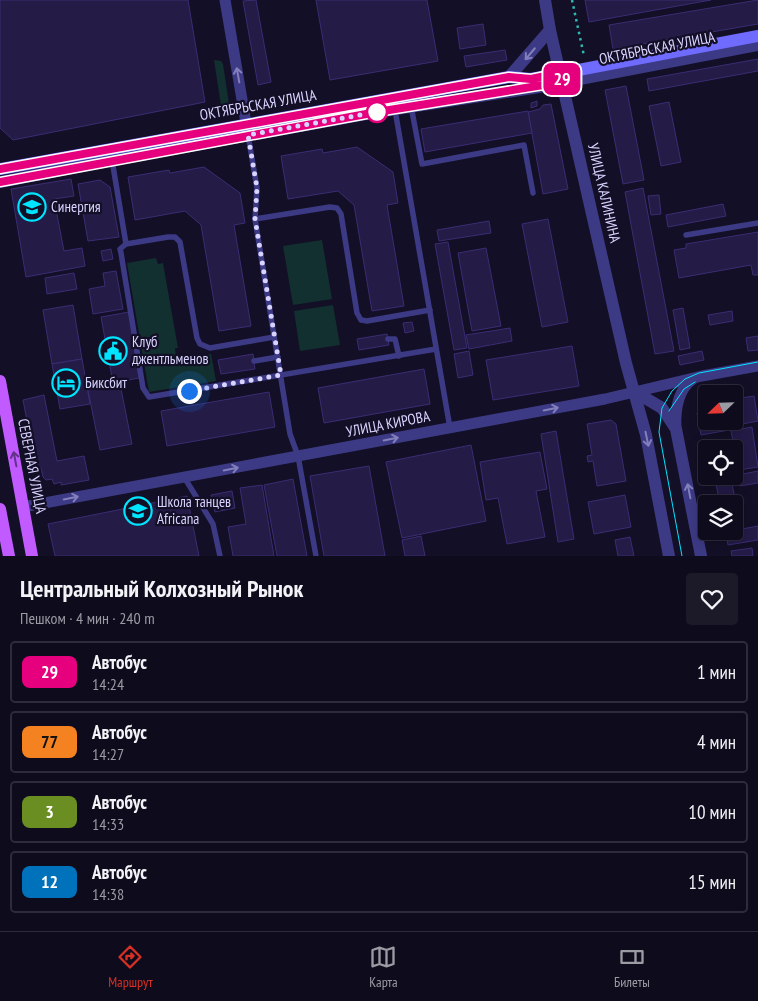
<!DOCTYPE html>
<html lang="ru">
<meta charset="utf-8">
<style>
:root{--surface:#0e0b1c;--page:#1c1929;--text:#f1f3f6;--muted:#9b9ba3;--line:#2e2b3b;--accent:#d93025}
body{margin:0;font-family:"PT Sans Narrow",sans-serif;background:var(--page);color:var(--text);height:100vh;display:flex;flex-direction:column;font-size:19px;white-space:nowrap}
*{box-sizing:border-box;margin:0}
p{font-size:16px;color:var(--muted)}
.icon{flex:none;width:28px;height:28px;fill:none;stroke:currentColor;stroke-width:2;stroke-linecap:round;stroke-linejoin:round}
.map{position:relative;height:556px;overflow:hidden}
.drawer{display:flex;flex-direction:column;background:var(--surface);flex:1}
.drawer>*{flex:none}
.badge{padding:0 10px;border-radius:8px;font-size:18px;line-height:32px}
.needle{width:32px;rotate:247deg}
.controls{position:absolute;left:698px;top:385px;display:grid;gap:10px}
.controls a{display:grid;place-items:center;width:45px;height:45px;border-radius:5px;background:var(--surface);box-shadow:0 2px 12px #0003,0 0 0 1px var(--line);font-size:25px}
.you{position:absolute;width:25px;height:25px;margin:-12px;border:4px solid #fff;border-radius:50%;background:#1a73e8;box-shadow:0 0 0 8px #1a73e833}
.map>.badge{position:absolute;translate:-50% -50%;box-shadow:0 0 0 2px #fff}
.round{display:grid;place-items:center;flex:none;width:52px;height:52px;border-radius:5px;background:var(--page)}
.overview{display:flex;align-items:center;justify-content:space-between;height:85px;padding:0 20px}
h1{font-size:24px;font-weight:800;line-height:38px}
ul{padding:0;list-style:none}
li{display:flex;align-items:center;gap:15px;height:62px;margin:0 10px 8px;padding:0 10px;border:2px solid var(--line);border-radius:5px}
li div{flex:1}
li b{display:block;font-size:19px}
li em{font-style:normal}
li .badge{min-width:55px;font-weight:700;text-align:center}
.tabs{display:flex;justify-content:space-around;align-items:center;height:70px;border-top:1px solid var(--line);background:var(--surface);font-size:14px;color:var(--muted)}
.tabs a{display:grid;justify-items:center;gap:2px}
.tabs .active{color:var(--accent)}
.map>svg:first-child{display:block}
</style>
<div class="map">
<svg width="758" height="556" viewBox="0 0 758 556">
<rect width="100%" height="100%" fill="#130f26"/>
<g fill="#12302f">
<polygon points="214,60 221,61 223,64 230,111 222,112"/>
<polygon points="322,240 332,299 293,305 283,246"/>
<polygon points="156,258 158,264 163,263 178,348 175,348 176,359 211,354 216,381 149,392 127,263"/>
<polygon points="333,305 340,345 300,351 294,311"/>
</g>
<g fill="#241b47" stroke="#3b2d73">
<polygon points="0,0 188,0 205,102 13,140 0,128"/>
<polygon points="256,0 271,82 258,85 243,1"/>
<polygon points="316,0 427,0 438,61 330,80"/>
<polygon points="585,0 711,0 589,22"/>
<polygon points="758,0 758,24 613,49 609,25"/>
<polygon points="483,24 486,45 460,49 457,28"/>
<polygon points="505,50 507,60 466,67 464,56"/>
<polygon points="758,59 758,71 649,91 647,79"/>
<polygon points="626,86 644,180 623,184 605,90"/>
<polygon points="537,101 537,106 531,108 531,103"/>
<polygon points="669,102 681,162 661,166 649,106"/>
<polygon points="551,104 568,189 543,194 528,112 540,109 543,105"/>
<polygon points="528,111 532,133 425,152 421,129"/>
<polygon points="357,147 393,172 398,203 387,205 404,306 372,311 354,205 338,191 288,199 281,156 322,149 323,153"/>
<polygon points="204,167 240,193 245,223 234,225 251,326 219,331 201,225 185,211 135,220 128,177 169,170 170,173"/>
<polygon points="71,179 74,196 54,199 64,251 82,248 85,266 26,277 11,189"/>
<polygon points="100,180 110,187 119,237 88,241 78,184"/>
<polygon points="643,188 674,351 655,354 625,192"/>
<polygon points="659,195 661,214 651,215 648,196"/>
<polygon points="723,204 726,216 668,227 666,215"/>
<polygon points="548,219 568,322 542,327 522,224"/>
<polygon points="489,221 491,233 439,241 437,230"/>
<polygon points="758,232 758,275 753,275 751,265 679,278 674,250 686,248 686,244"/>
<polygon points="448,242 467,348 454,350 435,244"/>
<polygon points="486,248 501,326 472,331 458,253"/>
<polygon points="111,249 113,259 103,261 101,251"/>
<polygon points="116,271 123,309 93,314 89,289 105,286 103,273"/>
<polygon points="74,273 77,289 47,294 45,278"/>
<polygon points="73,305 82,359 52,364 43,310"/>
<polygon points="683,308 690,348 680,350 673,310"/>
<polygon points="732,311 733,321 710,325 708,315"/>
<polygon points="129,312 139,378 113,383 101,317"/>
<polygon points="412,322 414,331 405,333 403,323"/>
<polygon points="510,328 512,341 469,349 466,335"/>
<polygon points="387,334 389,345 359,350 357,339"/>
<polygon points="758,336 758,350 748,351 746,338"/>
<polygon points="572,346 579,386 493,400 486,360"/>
<polygon points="469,351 473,375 458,378 454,354"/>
<polygon points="702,351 704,360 680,365 678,356"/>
<polygon points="253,354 255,369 221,374 218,360"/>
<polygon points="82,359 90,404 60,409 52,364"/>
<polygon points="424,369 430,404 324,423 318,388"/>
<polygon points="120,384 132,444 100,450 88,390"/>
<polygon points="269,392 275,427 167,446 161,411"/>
<polygon points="44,395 57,461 84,456 89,480 61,485 61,482 54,484 52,479 46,480 43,477 41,468 36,468 23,400"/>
<polygon points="754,396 758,421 737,425 734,399"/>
<polygon points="706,411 706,421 728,421 729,430 701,435 697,413"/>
<polygon points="611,420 616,424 626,481 597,486 593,461 588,462 587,456 592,455 587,424"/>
<polygon points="752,427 758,467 739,470 731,431"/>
<polygon points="556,431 574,539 558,542 541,434"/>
<polygon points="471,445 486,521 402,538 386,462"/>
<polygon points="540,452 547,489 536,491 545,537 507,544 498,498 486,500 480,462"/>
<polygon points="369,466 385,556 324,556 310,476"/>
<polygon points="758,471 758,483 740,486 738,475"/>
<polygon points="730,476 736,502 720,504 715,479"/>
<polygon points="293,479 307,556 277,556 264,485"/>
<polygon points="262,485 274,556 233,556 228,527 246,524 240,488"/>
<polygon points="232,491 235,508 215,512 211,495"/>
<polygon points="625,495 631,527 594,534 588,502"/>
<polygon points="187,496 199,556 55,556 48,524"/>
<polygon points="758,526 758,540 728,545 726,532"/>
<polygon points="421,536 425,556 405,556 402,540"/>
<polygon points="630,537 634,556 618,556 615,540"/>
<polygon points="752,548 753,556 732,556 731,551"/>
</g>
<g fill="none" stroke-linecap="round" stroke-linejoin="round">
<polyline stroke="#2fb8b0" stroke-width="2.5" stroke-dasharray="2.5 4" stroke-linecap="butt" points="572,0 584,56"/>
<g stroke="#3d3a85" stroke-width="5.5">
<polyline points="411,106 422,164 524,145 533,193"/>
<polyline points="395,110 450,428"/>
<polyline points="248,135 257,188 255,219 290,434 298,456 316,556"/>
<polyline points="112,160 126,244 168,237 175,237 180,242 197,338 200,344 210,348 274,337"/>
<polyline points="255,219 330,207 337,208 341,214 357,313 361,320 367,321 430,310"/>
<polyline points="686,235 758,223"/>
<polyline points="126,244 120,249 121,253 143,388 149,397 436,349"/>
<polyline points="388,339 395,339 399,356"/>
<polyline points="254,361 278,357"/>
<polyline points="184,477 213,524 220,556"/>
</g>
<g stroke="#3d3a85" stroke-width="11">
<polyline points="225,0 246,123"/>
<path d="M 676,429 C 675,411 677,390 693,379"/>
<polyline points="23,507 605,399 702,376 758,366"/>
</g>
<g stroke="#3d3a85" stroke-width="12">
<polyline points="545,0 550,30 626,363 646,435 669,556"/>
<polyline points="509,77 550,30"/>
<polyline points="0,182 112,160 377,112 533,88 758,45"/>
<polyline points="635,392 662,408 676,429 701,556"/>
</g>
<polyline stroke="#6f6bff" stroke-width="12" points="0,169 509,77 531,79 758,36"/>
<g stroke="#c25bff" stroke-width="12">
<polyline points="0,381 32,556"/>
<polyline points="0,509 9,556"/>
</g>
<g stroke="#00e5ff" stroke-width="1">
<polyline points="669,411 684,389 695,382"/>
<polyline points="682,556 659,432 662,408 672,391 685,379 699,373 758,362"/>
</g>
</g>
<defs><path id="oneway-shaft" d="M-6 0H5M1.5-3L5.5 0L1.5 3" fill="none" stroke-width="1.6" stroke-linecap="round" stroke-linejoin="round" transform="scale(1.25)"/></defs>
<g stroke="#837fbc">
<use href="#oneway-shaft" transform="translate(530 54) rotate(130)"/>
<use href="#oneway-shaft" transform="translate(238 75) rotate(-100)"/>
<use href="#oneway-shaft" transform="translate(551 409) rotate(-11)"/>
<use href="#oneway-shaft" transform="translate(391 439) rotate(-11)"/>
<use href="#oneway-shaft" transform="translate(647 439) rotate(78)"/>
<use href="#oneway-shaft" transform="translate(231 469) rotate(-11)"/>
<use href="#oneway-shaft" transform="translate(689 491) rotate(-101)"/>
<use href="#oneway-shaft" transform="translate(71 498) rotate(-11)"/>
</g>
<use stroke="#623188" href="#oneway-shaft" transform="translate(15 459) rotate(-101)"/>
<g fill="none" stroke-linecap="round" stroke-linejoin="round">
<g stroke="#fff" stroke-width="11">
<polyline id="line" points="0,169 509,77 531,79 560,73 562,82 377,112 0,182"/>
</g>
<use href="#line" stroke="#e6007e" stroke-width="8"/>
<polyline stroke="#d9d4ff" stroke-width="5" stroke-dasharray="0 9" points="189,391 281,375 255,219 257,188 248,135 377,112"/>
</g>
<defs>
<g id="university-ring" transform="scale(1.4375)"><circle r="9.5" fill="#130f26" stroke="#00e5ff" stroke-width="1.5"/><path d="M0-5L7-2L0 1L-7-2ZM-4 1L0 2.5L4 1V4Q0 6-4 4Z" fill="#00e5ff"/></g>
<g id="civic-ring" transform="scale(1.4375)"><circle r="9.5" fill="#130f26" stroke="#00e5ff" stroke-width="1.5"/><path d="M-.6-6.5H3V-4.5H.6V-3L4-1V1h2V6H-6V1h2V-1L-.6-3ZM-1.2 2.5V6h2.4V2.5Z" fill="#00e5ff"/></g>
<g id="hotel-ring" transform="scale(1.4375)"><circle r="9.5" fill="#130f26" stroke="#00e5ff" stroke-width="1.5"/><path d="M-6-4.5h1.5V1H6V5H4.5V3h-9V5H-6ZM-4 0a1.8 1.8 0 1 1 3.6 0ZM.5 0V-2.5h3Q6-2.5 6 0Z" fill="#00e5ff"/></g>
<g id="school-ring" transform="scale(1.4375)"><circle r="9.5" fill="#130f26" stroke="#00e5ff" stroke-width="1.5"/><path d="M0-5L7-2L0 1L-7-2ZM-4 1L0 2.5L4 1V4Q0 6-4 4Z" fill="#00e5ff"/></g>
</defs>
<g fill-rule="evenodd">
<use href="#university-ring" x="32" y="207"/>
<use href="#civic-ring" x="113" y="351"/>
<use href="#hotel-ring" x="66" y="383"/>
<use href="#school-ring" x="138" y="511"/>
</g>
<circle fill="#fff" stroke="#e6007e" stroke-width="2.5" cx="377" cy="112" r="10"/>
<g text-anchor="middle" stroke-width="4.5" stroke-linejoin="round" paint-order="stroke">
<g font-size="15" fill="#d9d4ff" stroke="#130f26">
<text transform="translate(657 48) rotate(-11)" y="5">ОКТЯБРЬСКАЯ УЛИЦА</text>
<text transform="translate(258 105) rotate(-10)" y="5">ОКТЯБРЬСКАЯ УЛИЦА</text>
<text transform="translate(604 193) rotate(77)" y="5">УЛИЦА КАЛИНИНА</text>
<text transform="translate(388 424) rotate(-11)" y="5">УЛИЦА КИРОВА</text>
<text transform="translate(32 466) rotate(79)" y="5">СЕВЕРНАЯ УЛИЦА</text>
</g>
<g font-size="15" fill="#d9d4ff" stroke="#130f26" text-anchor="start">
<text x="51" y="212">Синергия</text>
<text x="132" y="347">Клуб<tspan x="132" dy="17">джентльменов</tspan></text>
<text x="85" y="388">Биксбит</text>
<text x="157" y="507">Школа танцев<tspan x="157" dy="17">Africana</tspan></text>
</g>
</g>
</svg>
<div class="controls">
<a><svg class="needle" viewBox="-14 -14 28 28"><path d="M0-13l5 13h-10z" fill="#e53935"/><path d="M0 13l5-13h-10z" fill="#9b9ba3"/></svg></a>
<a><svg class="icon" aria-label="locate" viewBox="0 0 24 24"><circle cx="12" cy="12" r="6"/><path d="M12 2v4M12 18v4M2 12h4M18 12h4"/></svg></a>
<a><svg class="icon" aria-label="layers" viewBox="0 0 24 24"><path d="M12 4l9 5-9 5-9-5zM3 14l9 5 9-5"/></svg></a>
</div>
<div class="you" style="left:189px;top:391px"></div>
<b class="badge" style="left:562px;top:79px;background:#e6007e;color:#fff">29</b>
</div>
<section class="drawer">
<div class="overview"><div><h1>Центральный Колхозный Рынок</h1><p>Пешком · 4 мин · 240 m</p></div><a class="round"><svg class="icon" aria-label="heart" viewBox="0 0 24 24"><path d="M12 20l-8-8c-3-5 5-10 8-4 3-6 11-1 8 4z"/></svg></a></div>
<ul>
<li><span class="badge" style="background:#e6007e;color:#fff">29</span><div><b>Автобус</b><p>14:24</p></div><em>1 мин</em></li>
<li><span class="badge" style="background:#f58220;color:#111">77</span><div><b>Автобус</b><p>14:27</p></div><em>4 мин</em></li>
<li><span class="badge" style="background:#6b8e23;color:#fff">3</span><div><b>Автобус</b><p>14:33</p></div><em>10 мин</em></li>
<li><span class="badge" style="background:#0072bc;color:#fff">12</span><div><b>Автобус</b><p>14:38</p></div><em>15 мин</em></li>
</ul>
</section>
<nav class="tabs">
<a class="active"><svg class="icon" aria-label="directions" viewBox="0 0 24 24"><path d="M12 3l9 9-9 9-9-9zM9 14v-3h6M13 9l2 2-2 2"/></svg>Маршрут</a>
<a><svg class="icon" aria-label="map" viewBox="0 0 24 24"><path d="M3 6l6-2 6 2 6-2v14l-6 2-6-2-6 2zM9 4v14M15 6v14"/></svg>Карта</a>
<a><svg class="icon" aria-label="tickets" viewBox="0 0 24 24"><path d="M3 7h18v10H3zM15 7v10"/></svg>Билеты</a>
</nav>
